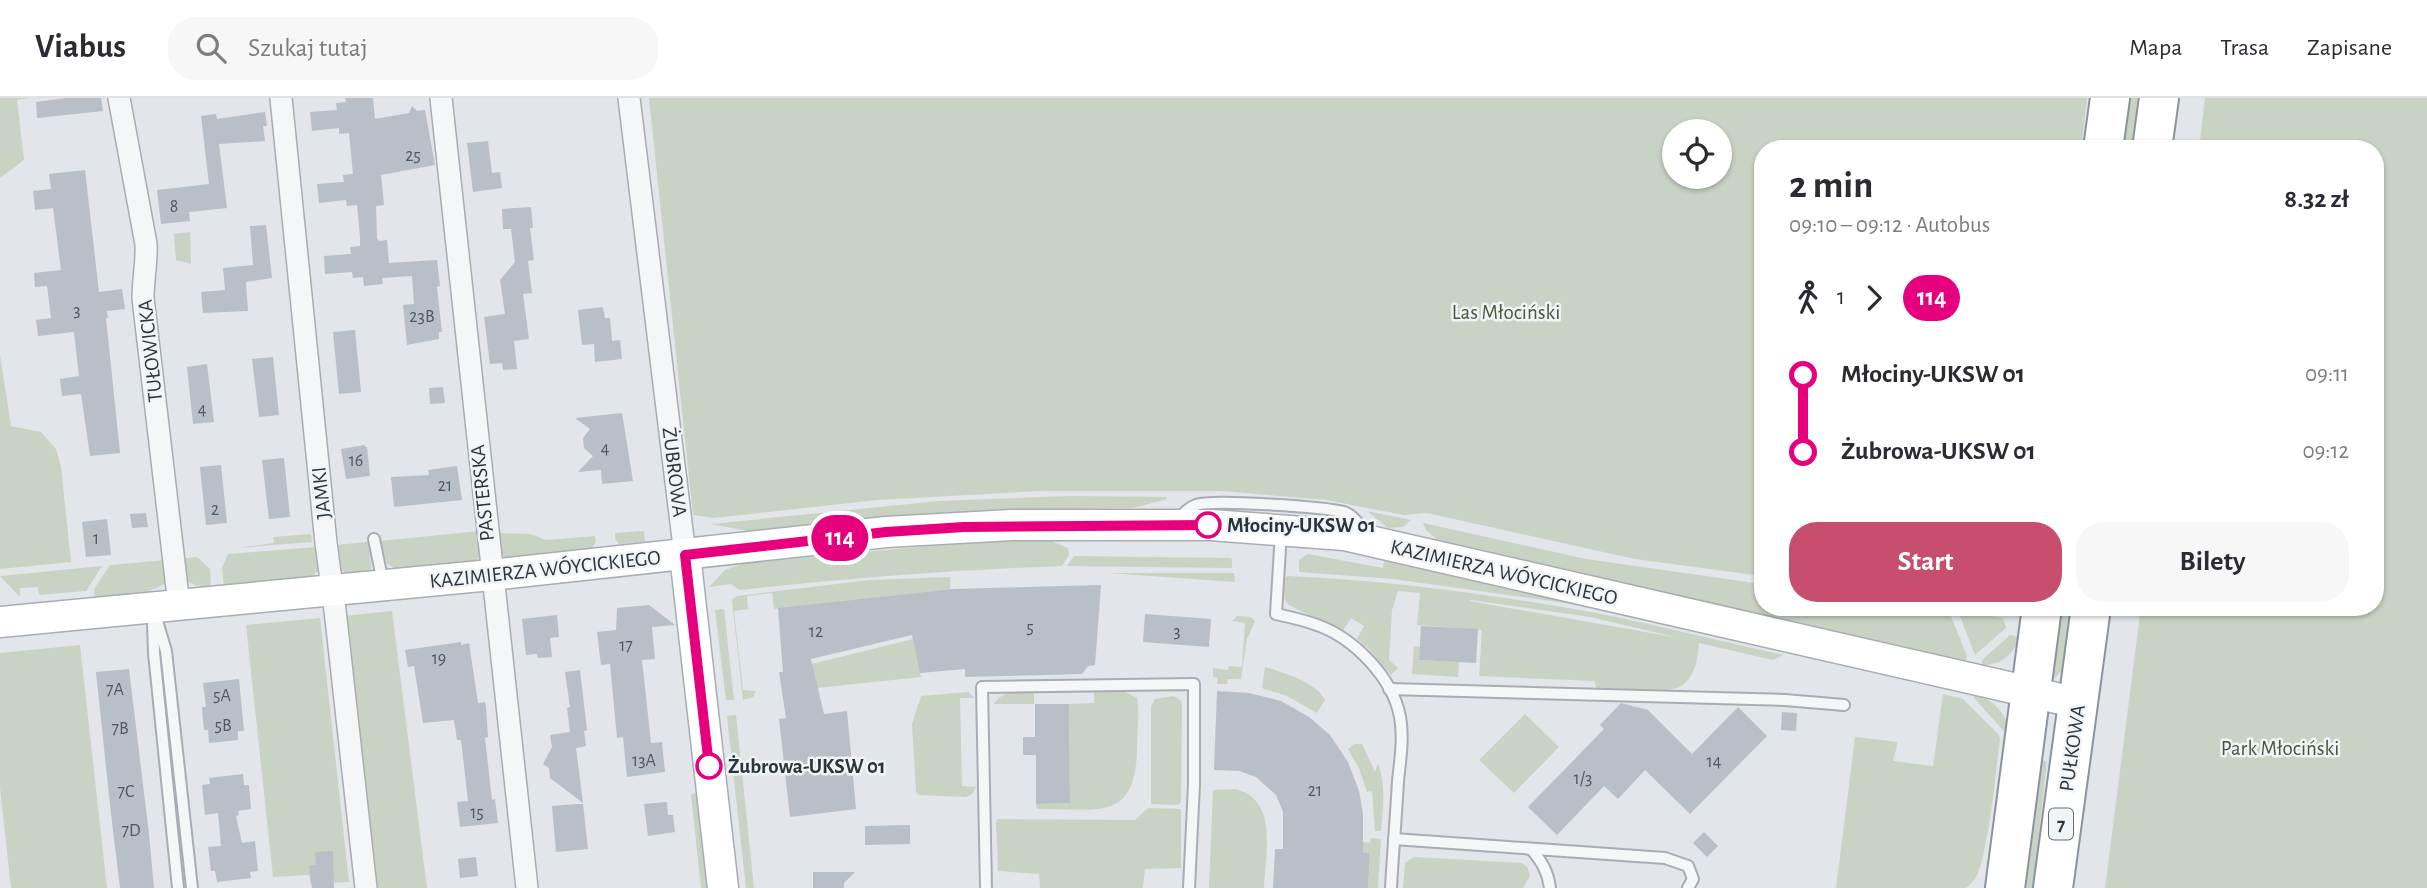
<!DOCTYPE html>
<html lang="pl">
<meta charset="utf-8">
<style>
:root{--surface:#fff;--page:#f7f7f7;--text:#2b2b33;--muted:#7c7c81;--line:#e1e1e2;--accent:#c74e6d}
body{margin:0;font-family:"Alegreya Sans",sans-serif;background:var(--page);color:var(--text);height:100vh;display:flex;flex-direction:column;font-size:26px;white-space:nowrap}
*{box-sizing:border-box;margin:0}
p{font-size:23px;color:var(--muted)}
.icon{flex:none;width:38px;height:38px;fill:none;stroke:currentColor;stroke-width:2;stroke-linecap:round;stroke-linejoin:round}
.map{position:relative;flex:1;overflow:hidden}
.details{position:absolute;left:1754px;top:42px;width:630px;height:476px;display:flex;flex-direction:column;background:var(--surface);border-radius:28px;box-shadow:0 2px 5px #0004}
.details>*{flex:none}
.badge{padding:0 14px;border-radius:23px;font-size:24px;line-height:46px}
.fabs{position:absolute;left:1662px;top:21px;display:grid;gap:14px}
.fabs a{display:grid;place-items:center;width:70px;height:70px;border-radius:50%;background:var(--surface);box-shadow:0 2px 5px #0004;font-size:35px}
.map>.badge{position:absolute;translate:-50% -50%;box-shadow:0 0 0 4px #fff}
.legs{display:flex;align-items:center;gap:10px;height:77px;padding:0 35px;font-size:23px}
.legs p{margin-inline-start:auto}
.summary{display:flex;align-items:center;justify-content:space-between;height:119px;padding:0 35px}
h1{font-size:38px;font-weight:600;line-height:52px}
.action{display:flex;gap:14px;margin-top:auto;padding:14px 35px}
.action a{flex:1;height:80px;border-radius:28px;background:var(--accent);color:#fff;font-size:28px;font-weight:600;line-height:80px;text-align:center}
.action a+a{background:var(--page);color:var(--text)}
ul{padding:0 35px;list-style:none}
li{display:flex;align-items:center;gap:24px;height:77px;font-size:26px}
li i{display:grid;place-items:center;width:10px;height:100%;margin:0 9px;background:currentColor}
li i::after{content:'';width:18px;height:18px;margin:-9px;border:5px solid;border-radius:50%;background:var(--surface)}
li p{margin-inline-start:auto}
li:first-child i{background:linear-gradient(#0000 50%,currentColor 0)}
li:last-child i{background:linear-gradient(currentColor 50%,#0000 0)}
header{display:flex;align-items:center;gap:42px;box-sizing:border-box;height:98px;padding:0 35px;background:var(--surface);border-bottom:2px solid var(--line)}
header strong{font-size:33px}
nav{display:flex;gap:38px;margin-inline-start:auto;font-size:24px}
.search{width:490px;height:63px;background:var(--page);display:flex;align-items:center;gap:18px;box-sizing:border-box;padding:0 24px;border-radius:28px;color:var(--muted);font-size:26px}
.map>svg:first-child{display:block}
</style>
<header>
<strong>Viabus</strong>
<div class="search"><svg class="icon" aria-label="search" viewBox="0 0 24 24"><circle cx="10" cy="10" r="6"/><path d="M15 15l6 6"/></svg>Szukaj tutaj</div>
<nav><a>Mapa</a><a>Trasa</a><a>Zapisane</a></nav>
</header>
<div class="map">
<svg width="2427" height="790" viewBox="0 0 2427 790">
<rect width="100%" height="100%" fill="#e2e5e9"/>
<g fill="#c9d3c3" fill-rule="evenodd">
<polygon points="0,0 29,0 17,2 24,62 0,80"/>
<path d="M 649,0 L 2087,0 L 2081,51 L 1762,51 L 1762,478 L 1635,461 L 1427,415 L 1404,417 L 1326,402 L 1222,393 L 1041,393 L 877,402 L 714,420 L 693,417 ZM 1720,33 L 1720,79 L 1675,79 L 1675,33 Z"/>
<polygon points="2120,0 2148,0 2141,51 2114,51"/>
<polygon points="2205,0 2427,0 2427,790 2105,790 2141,509 2375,509 2375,51 2199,51"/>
<polygon points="190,134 191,166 176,162 174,136"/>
<polygon points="0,257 11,328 41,334 56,351 61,369 71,464 0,471"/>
<polygon points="1072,398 1167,399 1167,401 1133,410 1023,412 901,417 748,433 711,426 939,403"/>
<polygon points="1367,413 1411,422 1403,429 1388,430"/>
<polygon points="1423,425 1586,461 1762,486 1762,509 1933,509 1948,511 1967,558 1965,565 1439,443 1426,432"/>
<path d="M 480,433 C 481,446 485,458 472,465 L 399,472 L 387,466 L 380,443 Z"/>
<polygon points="644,433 645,444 619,446 615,441 615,435"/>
<polygon points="495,435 530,436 546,442 595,438 596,444 591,451 507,460 501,458"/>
<polygon points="311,436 312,444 236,450 274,445 273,439"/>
<path d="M 1046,441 L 1068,450 L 1069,457 L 1062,468 C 954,472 847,480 740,492 L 731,486 L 709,489 L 725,472 L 745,465 L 950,446 Z"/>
<path d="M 368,444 L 371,468 L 370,474 C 341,479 339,475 335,447 Z"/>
<polygon points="317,449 319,471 313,478 224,489 222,470 228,456"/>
<polygon points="1308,456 1383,470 1385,460 1572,506 1393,481 1299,474 1299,462"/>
<polygon points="1074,458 1230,460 1232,461 1232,470 1067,468"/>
<polygon points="197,459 210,471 211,489 195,487 184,481 180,461"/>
<path d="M 167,462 L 168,483 C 148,499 120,497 95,500 L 94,491 L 110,467 Z"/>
<polygon points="102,468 86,493 39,497 38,489 20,490 20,499 0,478"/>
<polygon points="1108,475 1234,475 1235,484"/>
<path d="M 1288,478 C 1393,483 1498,497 1601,516 C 1662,528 1723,544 1784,557 L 1773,562 L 1699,545 C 1697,566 1694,588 1669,592 L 1596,590 L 1595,583 L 1479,578 L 1482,532 L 1417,527 L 1420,495 L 1398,493 L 1392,512 L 1389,562 L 1398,570 L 1391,577 L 1369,551 L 1357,541 L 1364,528 L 1351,520 L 1343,532 C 1332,525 1290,511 1286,504 C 1283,497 1285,488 1285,480 ZM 1471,502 L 1590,519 L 1679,540 L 1470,503 Z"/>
<polygon points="950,479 952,527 938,493 774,511 772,495 747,498 748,511 734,513 743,592 756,593 753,599 743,602 732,502 737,498 869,482"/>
<polygon points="2052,509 2080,509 2066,568 2054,581 2045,579"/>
<polygon points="724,511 734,602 726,602 715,512"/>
<polygon points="392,513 427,790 374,790 344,518"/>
<polygon points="1958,513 2003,520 2006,530 1975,557"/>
<polygon points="1237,518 1250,519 1255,523 1247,541 1241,581 1228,581 1227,586 1217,586 1218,580 1213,579 1213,570 1228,572 1229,568 1242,569 1245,525 1232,523"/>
<polygon points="320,520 349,784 311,786 309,777 273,779 246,527"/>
<path d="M 2010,537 L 2019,539 C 2014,557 2001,567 1982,567 L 1982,562 Z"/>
<polygon points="913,541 921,579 817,590 812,566"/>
<polygon points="80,547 107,790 11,790 0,690 0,555"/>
<polygon points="1414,548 1420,549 1419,562 1459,564 1458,579 1412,576"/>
<path d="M 1265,569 C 1282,574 1318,585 1325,602 L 1317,615 L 1287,598 L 1262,590 Z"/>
<path d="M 1094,593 L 1124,593 L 1137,600 C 1140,615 1137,634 1137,650 C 1136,726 1096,710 1037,711 L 1036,706 L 1070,705 L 1069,606 L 1094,605 Z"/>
<polygon points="969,594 974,600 960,600 962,688 976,689 972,696 966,699 919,697 916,694 912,626 921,598"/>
<path d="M 1034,595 L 1034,606 L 994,606 C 1001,592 1019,595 1034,595 Z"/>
<path d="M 1943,596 L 1963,601 L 1999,637 L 2000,642 C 1996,669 1988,764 1974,782 C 1972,785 1969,787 1966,790 L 1836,790 L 1855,639 L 1898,644 L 1893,663 L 1933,668 Z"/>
<path d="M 1976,596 C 1998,605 2007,617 2011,641 L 1974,600 Z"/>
<polygon points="1174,598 1181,603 1182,608 1181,704 1178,707 1151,706 1151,608 1155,601"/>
<polygon points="1525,616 1559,649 1514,695 1479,662"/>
<polygon points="736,617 754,790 746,790 727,618"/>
<path d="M 1355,646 L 1362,646 L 1375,674 L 1378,665 C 1386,689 1383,708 1381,733 L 1375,733 L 1372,693 L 1367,694 L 1359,670 L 1348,651 Z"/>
<polygon points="2033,661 2047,663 2033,790 2015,790"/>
<path d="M 1236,691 C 1279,702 1265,757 1264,790 L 1209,790 L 1213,692 Z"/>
<polygon points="700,695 710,790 701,790 691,696"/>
<polygon points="1148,710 1181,711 1181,770 1145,771 1143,790 1040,790 1039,776 998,773 996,725 998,721 1135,722"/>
<polygon points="1371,740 1381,741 1378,790 1368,790 1370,756 1362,755 1363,744 1370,745"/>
<polygon points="1414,759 1522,765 1528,770 1530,778 1523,790 1403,790 1405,765"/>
</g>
<g fill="#b9bfc6">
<polygon points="66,0 101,0 103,13 37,20 36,4"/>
<polygon points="345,0 373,0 375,21 409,15 412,8 417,13 425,12 435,67 381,77 384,107 376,108 377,140 379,143 387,142 389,165 437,162 440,188 437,189 442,234 439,234 439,241 407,247 403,207 414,206 412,178 382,180 383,186 364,188 363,179 353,180 352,174 325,176 324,158 351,156 350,149 360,148 360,139 357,107 347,108 346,102 319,105 318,95 317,86 344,84 343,77 353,76 349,35 339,36 339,30 312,33 310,14 337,12 336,5 346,4"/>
<polygon points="265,14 267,28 263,28 265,43 219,46 227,110 189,114 190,123 161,126 157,92 209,86 201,18 216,16 217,21"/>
<polygon points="488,43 492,75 500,74 502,90 473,94 467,45"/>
<polygon points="85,72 99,194 122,191 125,211 107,213 108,220 106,220 120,355 90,358 81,296 62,298 60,281 79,278 74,234 38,238 36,222 51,220 47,188 35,189 34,175 61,172 53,110 35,112 33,93 51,91 49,76"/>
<polygon points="531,109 533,130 530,130 534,162 528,163 532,195 523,196 529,241 514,243 517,271 503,272 502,265 490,266 484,219 505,216 500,182 515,164 511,131 503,131 502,111"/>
<polygon points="266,127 272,180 246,184 248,213 203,215 201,194 225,192 223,170 253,167 250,128"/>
<polygon points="603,209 605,220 610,220 612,243 620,242 622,261 595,264 594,246 582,247 578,212"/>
<polygon points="355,232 361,294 339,296 333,234"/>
<polygon points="273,259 279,317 259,319 252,261"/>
<polygon points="207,266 214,324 193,326 187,269"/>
<polygon points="443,289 445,305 430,306 429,290"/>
<polygon points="622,315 633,383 602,386 601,372 578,374 593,358 584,350 583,340 590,331 575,320"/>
<polygon points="365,347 365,349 367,349 370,378 346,381 341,351"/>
<polygon points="284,360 290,419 269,421 262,362"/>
<polygon points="221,367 227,425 206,427 200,369"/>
<polygon points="457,368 462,402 394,409 391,379 429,377 428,372"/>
<polygon points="146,415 148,429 132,430 130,416"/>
<polygon points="107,421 111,457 86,459 82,424"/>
<polygon points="1101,487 1095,567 1088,568 1082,576 965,579 965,571 920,575 912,537 811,561 824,616 847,613 856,711 790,719 779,621 786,620 779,574 783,574 778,510 954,491"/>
<polygon points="649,507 675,527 652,529 655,561 642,562 651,645 662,644 665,674 627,679 623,639 617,640 610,566 601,567 597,534 616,532 617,510"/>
<polygon points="1145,516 1211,521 1209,549 1143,544"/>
<polygon points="557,517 559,539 550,540 552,559 538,560 537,556 526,557 522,521"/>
<polygon points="1421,528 1478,531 1476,565 1419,562"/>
<polygon points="461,544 461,547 469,545 478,605 485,604 486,609 488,639 485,640 492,702 495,701 498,725 460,729 457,704 468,703 461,642 457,642 454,622 423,625 414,568 408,569 405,552"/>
<polygon points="129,571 149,736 154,790 120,790 111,716 96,574"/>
<polygon points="580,572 587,632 584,633 586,648 576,650 583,705 550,680 549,670 543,666 552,649 550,637 570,634 567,610 570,609 565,574"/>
<polygon points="239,581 244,633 238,633 238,642 209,645 208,632 204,632 203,622 202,609 206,609 203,585"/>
<polygon points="1217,593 1249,595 1281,603 1309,619 1330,637 1348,664 1359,693 1363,716 1363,755 1370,755 1368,790 1273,790 1275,751 1283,751 1283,714 1276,697 1256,679 1239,673 1214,672"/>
<polygon points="1621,605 1648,612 1692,656 1738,609 1767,638 1690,716 1645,672 1618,701 1604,688 1557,737 1528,709 1604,631 1600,627"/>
<polygon points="1035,606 1069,606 1070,705 1036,706 1036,657 1023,657 1023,639 1035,639"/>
<polygon points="1782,614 1797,615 1796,633 1781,632"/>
<polygon points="243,676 244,687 249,687 251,711 238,713 239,717 236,718 242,745 255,743 258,773 250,774 251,780 217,784 215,773 211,773 208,749 221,748 218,715 205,717 202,687 210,686 209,680"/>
<polygon points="667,704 668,717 673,717 675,734 648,738 644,706"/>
<polygon points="576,706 583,706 588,751 556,754 552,708"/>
<polygon points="910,727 910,746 865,747 865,728"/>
<polygon points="1704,734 1718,748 1707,759 1693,745"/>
<polygon points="333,753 334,790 312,790 309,768 316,767 315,754"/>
<polygon points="476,759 478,778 460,780 458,761"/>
<polygon points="813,774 855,774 844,785 844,790 813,790"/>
</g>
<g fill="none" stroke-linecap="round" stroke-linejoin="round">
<g stroke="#a7adb3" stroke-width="14">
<g id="lane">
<path d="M 1179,421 C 1184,415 1188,410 1196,407 C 1212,401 1325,409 1344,414 C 1355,418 1361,429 1366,438"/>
<path d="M 1281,434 L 1276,516 C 1290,519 1304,522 1317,527 C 1354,540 1393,580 1400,619 C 1404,640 1400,663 1398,683 C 1396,719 1393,754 1391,790"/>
<polyline points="374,441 383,485"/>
<polyline points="154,513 166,553 192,790"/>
<polyline points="153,525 154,555 178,790"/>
<polyline points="1389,591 1785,602 1844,607"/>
<polyline points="1394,741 1665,760 1688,768 1693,781 1688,790"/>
<path d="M 1532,752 C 1542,764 1548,774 1550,790"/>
<polyline points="986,790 982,589 1194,586 1194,686 1189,790"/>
</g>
</g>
<g stroke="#a7adb3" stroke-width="24">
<g id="street">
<path d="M 119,0 L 146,146 C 147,164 143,182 143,200 L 179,507"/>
<polyline points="281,0 326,445 335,512 366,790"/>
<polyline points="441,0 527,790"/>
<polyline points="629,0 685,457"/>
</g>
</g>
<g stroke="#a7adb3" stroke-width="33">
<g id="secondary">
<polyline points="685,457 723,790"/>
<polyline points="0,524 491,477 886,434 1012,427 1211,427 1344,437 2078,605"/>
</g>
</g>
<g stroke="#8a949f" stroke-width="42">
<g id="highway">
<polyline points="2103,51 2110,0"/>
<polyline points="2152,51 2159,0"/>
<polyline points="2005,790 2042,509"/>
<polyline points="2053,790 2091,509"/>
</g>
</g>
<use href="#lane" stroke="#f4f6f8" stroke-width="10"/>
<use href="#street" stroke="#f4f6f8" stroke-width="21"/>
<use href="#secondary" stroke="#fff" stroke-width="30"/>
<use href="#highway" stroke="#fff" stroke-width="38"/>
</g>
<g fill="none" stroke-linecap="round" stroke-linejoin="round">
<g stroke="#fff" stroke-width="16">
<polyline id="line-1" points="709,668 685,457 886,434 964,429 1208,427"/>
</g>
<use href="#line-1" stroke="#e6007e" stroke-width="10"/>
</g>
<g fill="#fff" stroke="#e6007e" stroke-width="3.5">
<circle cx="1208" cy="427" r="12"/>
<circle cx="709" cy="668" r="12"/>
</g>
<g text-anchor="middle" stroke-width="5" stroke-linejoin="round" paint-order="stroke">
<g font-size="18" fill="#4e5862">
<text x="413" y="63">25</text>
<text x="174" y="114">8</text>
<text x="77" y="218">3</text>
<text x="422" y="224">23B</text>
<text x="202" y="317">4</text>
<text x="605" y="356">4</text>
<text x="356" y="368">16</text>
<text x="445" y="393">21</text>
<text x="215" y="417">2</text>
<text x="96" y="446">1</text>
<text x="1030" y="535">5</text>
<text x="816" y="539">12</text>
<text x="1177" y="539">3</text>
<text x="626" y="553">17</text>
<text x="439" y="566">19</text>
<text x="115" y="597">7A</text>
<text x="222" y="603">5A</text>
<text x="223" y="633">5B</text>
<text x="120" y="636">7B</text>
<text x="644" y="668">13A</text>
<text x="1714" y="669">14</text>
<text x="1583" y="686">1/3</text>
<text x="1315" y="698">21</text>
<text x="126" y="699">7C</text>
<text x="477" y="720">15</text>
<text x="131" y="738">7D</text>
</g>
<rect fill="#f1f4f7" stroke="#666e77" stroke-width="2" x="2049" y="710.5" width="24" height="31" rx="5"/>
<g font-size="19" font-weight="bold" fill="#2b3540">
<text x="2061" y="733">7</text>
</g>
<g font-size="21" fill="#435b39" stroke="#f1f4f7">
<text x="1506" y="221">Las Młociński</text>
<text x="2280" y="657">Park Młociński</text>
</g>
<g font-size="21" fill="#2b3540" stroke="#f1f4f7">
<text transform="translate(150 253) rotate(-96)" y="7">TUŁOWICKA</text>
<text transform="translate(675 374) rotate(83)" y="7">ŻUBROWA</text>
<text transform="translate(321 395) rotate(-96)" y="7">JAMKI</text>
<text transform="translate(482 395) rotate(-96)" y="7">PASTERSKA</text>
<text transform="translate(545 471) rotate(-6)" y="7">KAZIMIERZA WÓYCICKIEGO</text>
<text transform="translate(1504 474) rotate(13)" y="7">KAZIMIERZA WÓYCICKIEGO</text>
<text transform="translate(2072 650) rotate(-82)" y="7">PUŁKOWA</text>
</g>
<g font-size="21" font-weight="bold" fill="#2b3540" stroke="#f1f4f7" text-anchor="start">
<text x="1227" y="434">Młociny-UKSW 01</text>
<text x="728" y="675">Żubrowa-UKSW 01</text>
</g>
</g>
</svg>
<div class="fabs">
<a><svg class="icon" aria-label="locate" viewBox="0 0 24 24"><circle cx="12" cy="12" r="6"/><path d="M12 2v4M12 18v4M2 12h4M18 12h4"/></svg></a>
</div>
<b class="badge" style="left:840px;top:440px;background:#e6007e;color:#fff">114</b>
<section class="details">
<div class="summary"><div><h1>2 min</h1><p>09:10 – 09:12 · Autobus</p></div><b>8.32 zł</b></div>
<div class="legs"><svg class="icon" aria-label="walk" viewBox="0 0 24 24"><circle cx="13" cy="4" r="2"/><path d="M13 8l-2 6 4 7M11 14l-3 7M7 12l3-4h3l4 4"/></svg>1<svg class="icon" aria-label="forward" viewBox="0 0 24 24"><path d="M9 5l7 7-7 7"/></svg><b class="badge" style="background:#e6007e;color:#fff">114</b></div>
<ul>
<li><i style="color:#e6007e"></i><b>Młociny-UKSW 01</b><p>09:11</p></li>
<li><i style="color:#e6007e"></i><b>Żubrowa-UKSW 01</b><p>09:12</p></li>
</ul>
<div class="action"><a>Start</a><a>Bilety</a></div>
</section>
</div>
